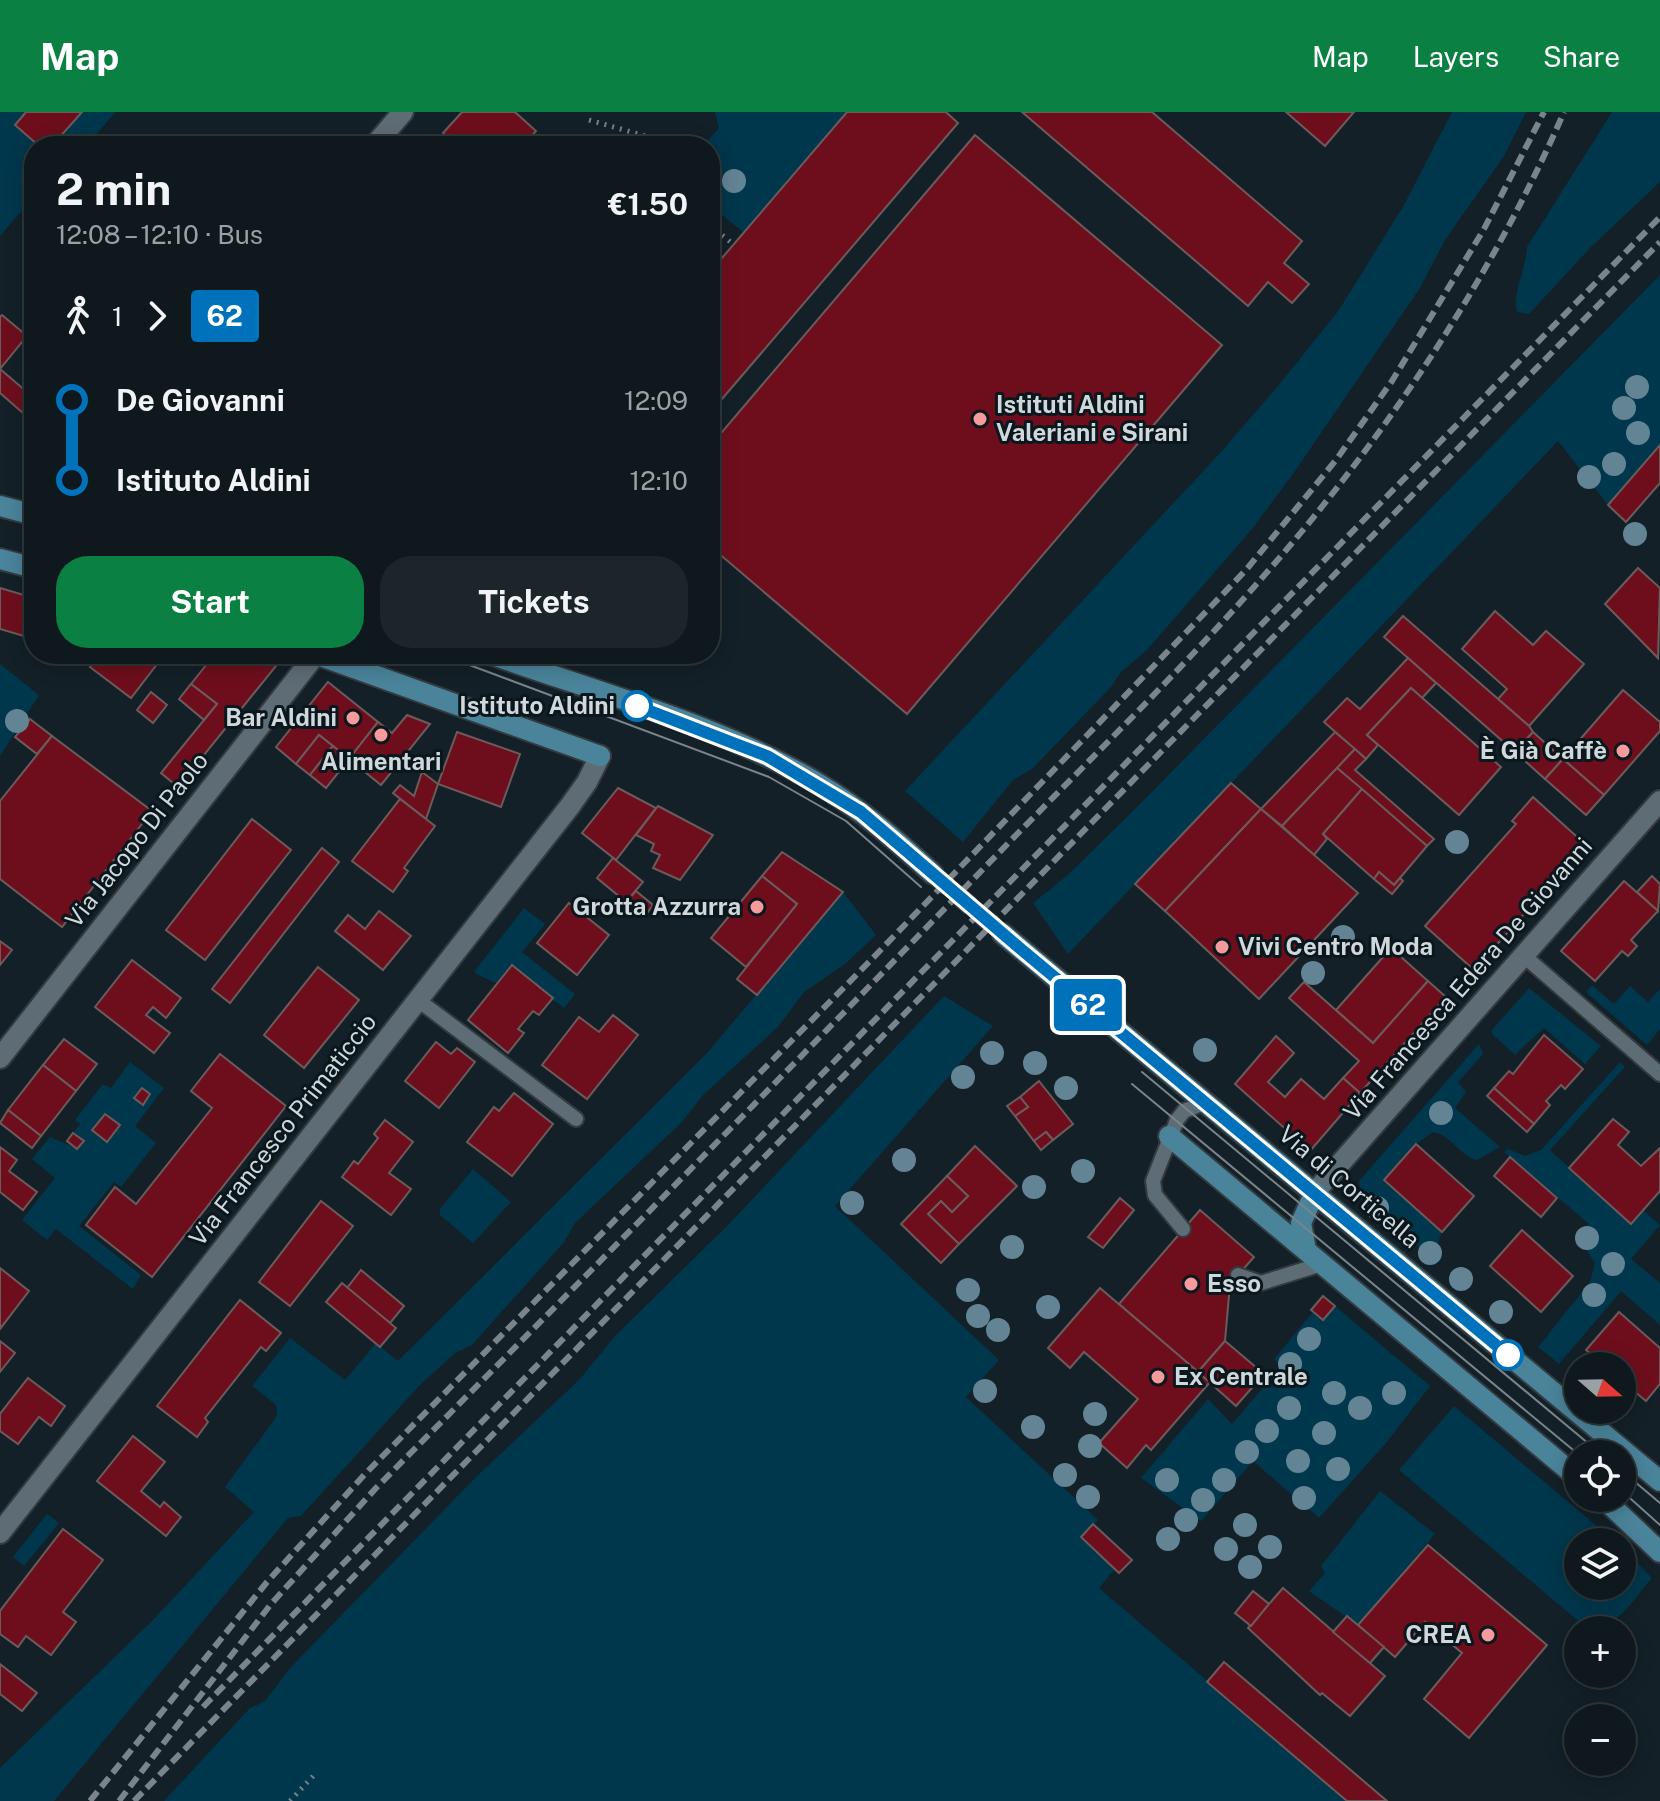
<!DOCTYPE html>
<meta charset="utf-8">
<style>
:root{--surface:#0e181d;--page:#1c252a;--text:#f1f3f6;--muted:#9ba0a4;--line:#2e373b;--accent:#0b8043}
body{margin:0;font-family:"Public Sans",sans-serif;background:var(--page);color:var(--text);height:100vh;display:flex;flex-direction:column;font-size:30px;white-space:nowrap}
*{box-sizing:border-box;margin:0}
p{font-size:26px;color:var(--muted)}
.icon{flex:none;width:44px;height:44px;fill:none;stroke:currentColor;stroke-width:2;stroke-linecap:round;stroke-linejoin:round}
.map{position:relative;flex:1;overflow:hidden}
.panel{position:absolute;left:24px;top:24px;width:696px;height:528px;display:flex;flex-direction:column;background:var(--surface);border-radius:32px;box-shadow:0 4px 20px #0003,0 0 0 2px var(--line)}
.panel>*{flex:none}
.badge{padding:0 16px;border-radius:6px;font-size:28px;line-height:52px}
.needle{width:52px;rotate:110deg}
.fabs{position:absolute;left:1564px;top:1240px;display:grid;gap:16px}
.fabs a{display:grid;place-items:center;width:72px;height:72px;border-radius:50%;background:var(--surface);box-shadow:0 4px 20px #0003,0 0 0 2px var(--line);font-size:40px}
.map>.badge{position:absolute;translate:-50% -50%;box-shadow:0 0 0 4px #fff}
.legs{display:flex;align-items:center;gap:12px;height:88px;padding:0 32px;font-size:26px}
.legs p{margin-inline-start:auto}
.overview{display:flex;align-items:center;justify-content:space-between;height:136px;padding:0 32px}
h1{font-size:44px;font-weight:700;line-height:60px}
.primary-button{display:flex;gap:16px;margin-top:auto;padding:16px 32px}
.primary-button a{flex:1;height:92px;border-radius:32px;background:var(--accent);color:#fff;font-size:32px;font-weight:700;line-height:92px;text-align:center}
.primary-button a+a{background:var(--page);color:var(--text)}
ul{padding:0 32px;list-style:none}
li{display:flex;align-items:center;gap:28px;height:80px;font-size:30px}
li i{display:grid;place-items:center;width:12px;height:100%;margin:0 10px;background:currentColor}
li i::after{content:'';width:20px;height:20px;margin:-10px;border:6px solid;border-radius:50%;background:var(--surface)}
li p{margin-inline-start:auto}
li:first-child i{background:linear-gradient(#0000 50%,currentColor 0)}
li:last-child i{background:linear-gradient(currentColor 50%,#0000 0)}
header{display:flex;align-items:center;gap:48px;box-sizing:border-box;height:112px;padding:0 40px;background:var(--accent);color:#fff}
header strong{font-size:38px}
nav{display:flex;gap:44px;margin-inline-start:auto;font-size:28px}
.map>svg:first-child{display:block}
</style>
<header>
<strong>Map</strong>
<nav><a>Map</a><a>Layers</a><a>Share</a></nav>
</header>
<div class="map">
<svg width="1660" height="1689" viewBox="0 0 1660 1689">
<rect width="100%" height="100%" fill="#132027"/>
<g fill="#00374c">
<polygon points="0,0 115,0 87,34 34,34 34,85 0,124"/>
<polygon points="715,0 847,0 744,121 710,93 710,34 703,34 719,16"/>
<polygon points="1452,0 1526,0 1504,44 1445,128 1420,176 1293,362 1252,417 1147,538 1121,560 1111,575 1032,657 1013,668 963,730 905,679 1221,340 1278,274 1339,198 1404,93"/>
<path d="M 1612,0 L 1660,0 L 1660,70 L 1591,135 L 1529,202 L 1517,200 C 1512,179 1526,158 1527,135 Z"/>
<polygon points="1660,163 1660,333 1608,393 1558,329 1068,842 1033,791 1069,762 1143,689"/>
<polygon points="0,552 39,583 0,644"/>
<polygon points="843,780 876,823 845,852 804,880 778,915 703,983 682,1010 575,1111 565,1129 472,1233 455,1241 419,1274 301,1404 288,1406 54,1689 0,1689 0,1656 154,1507 254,1400 225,1375 277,1304 276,1293 252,1274 290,1226 345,1268 376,1231 398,1249 707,941"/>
<path d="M 524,796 L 545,812 L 522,840 L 575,882 L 564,896 C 539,874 501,879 474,860 Z"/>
<polygon points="1592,873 1614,892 1630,874 1648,890 1660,877 1660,917 1647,933 1586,880"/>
<polygon points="1529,876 1601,934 1585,952 1544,916 1515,943 1493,923 1491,919"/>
<polygon points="944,884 993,914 835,1094 999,1248 966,1285 1098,1408 1081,1425 1115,1457 1099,1476 1347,1689 164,1689 250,1596 265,1589 291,1555 478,1363 580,1267 614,1225 730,1111"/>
<path d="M 1479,932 L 1483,942 L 1458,970 L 1466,980 L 1455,996 L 1500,1035 L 1477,1048 C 1459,1044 1452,1023 1433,1020 L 1416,1032 L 1384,1068 L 1442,1120 L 1432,1146 L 1361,1087 L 1359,1069 Z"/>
<polygon points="130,950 164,976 135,1014 156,1031 121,1075 114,1070 79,1114 141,1163 133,1177 56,1117 47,1128 22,1108 55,1066 32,1047 50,1025 78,1037 84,1029 73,1021 80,1012 75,1008 103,972 111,976"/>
<polygon points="1620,950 1625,955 1550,1038 1630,1112 1643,1098 1660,1113 1631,1147 1660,1171 1660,1213 1621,1179 1559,1252 1538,1235 1590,1170 1595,1151 1578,1125 1589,1112 1504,1040 1508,1037 1525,1044 1541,1038"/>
<polygon points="473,1057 511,1090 473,1131 440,1103 440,1097"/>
<polygon points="1335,1194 1430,1274 1386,1331 1319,1406 1253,1349 1201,1409 1141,1366 1208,1287 1232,1312 1282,1254 1274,1247 1313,1200 1323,1208"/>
<path d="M 1454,1294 L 1616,1430 L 1578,1430 L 1578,1474 L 1622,1474 L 1622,1435 L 1652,1466 C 1635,1485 1616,1518 1589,1518 L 1399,1358 Z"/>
<polygon points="1380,1379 1435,1422 1358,1513 1309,1479 1325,1461 1321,1454"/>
<polygon points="47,1402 59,1411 24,1454 13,1445"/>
</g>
<g fill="#6e0e1d" stroke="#6c5b5b" stroke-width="2">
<polygon points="26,0 82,0 52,34 39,34 15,13"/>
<polygon points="462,0 515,0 536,19 523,34 458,34 443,21"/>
<polygon points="847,0 946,0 958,11 710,301 710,160"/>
<polygon points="1152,0 1302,129 1284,151 1309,172 1292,191 1268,170 1248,194 1022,0"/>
<polygon points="1286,0 1354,0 1325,34"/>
<polygon points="975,23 1222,233 907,602 710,434 710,334"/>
<polygon points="2,203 27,224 0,257 0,205"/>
<polygon points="0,257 34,286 32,309 0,281"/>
<polygon points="1660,333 1660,371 1626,410 1608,393"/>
<polygon points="1638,456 1660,476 1658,546 1605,492"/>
<polygon points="0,476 34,486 34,527 0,517"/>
<polygon points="1495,499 1533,533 1546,519 1584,552 1529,614 1498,587 1507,577 1462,537"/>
<polygon points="1403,504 1529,614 1533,620 1515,640 1384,525"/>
<polygon points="100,542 154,542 161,547 131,586 90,555"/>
<polygon points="215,542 239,542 276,554 178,675 161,661 217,592 191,572"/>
<polygon points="1408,546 1436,571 1422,586 1411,576 1367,623 1378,633 1366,647 1324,610 1347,586 1360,597"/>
<polygon points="328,570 378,610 349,647 319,623 296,652 276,635"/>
<polygon points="191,572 217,592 204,608 179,587"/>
<polygon points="1411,576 1501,655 1459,703 1367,623"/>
<polygon points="1623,578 1660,610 1660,619 1604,683 1563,647"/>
<polygon points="151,580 167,593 153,611 137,598"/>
<polygon points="407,603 430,612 381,673 349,647 378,610 392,621"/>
<polygon points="30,607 52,624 37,642 15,625"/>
<polygon points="457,620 520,642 501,695 438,672"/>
<polygon points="1335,620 1355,637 1282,714 1261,697"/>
<polygon points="1533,620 1563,647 1545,667 1515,640"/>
<polygon points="319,623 333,634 310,663 296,652"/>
<polygon points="52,624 152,699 62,815 0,767 0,689"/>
<polygon points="333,634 349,647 326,676 310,663"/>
<polygon points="1355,637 1366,647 1355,658 1434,727 1427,734 1337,656"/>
<polygon points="1563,647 1604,683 1586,703 1545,667"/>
<polygon points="1337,656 1362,677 1323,722 1327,727 1314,743 1282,714"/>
<polygon points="422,660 438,672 426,707 393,681 400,673 414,684"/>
<polygon points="1231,671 1261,697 1165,799 1135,772"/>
<polygon points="618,676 656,696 616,748 582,721"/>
<polygon points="1362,677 1427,734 1394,773 1379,760 1374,767 1323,722"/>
<polygon points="1533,685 1586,733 1474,858 1425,814 1516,712 1512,709"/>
<polygon points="400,687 435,714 404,756 408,759 393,780 352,749"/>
<polygon points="658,694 713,723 680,768 653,756 660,743 651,739 654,732 636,723"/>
<polygon points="1261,697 1358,781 1259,887 1165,799"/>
<polygon points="252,707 291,738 205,848 166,818"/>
<polygon points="322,736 339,750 230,891 212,877"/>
<polygon points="782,740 843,780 757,883 737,867 797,792 762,764"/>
<polygon points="613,746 643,770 626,790 597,766"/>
<polygon points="1379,760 1394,773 1400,766 1403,769 1392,782 1374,767"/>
<polygon points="762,764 797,792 746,855 711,826"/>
<polygon points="1652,764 1660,772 1658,799 1637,780"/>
<polygon points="1624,769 1658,799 1631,828 1637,834 1628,844 1622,839 1595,869 1561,839"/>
<polygon points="636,779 653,793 644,805 626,790"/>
<polygon points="569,791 609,823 577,863 537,831"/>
<polygon points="379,799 411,824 383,858 335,819 348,803 365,817"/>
<polygon points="0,829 12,838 0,853"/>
<polygon points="1391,836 1428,869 1373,931 1336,898"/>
<polygon points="132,848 181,886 166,906 153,895 146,903 170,921 154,941 95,895"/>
<polygon points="512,853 553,886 539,903 533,899 518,917 524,921 508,941 468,908"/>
<polygon points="318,855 359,888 304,956 264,923"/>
<polygon points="1428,869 1446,885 1360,981 1343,966 1359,949 1289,886 1304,870 1373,931"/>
<polygon points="613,903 638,923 587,987 542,953 579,905 599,920"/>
<polygon points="1544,923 1583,957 1565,977 1561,973 1546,989 1550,993 1534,1012 1494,976 1509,959 1513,962"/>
<polygon points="1276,924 1294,941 1268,970 1285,985 1301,967 1324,987 1343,966 1360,981 1310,1039 1235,972"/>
<polygon points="64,927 97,952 76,979 43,953"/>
<polygon points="436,930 451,942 457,936 475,950 439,996 405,969"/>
<polygon points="220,942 286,994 152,1165 86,1113 115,1075 136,1092 212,996 191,979"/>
<polygon points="43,953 76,979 41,1024 8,998"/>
<polygon points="1039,969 1073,1012 1053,1028 1046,1020 1034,1029 1015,1004 1028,995 1020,985"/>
<polygon points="142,976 150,982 143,993 134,986"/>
<polygon points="1494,976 1534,1012 1527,1020 1487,984"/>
<polygon points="514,981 553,1012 512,1064 467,1030 494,995 499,999"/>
<polygon points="1020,985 1028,995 1015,1004 1007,994"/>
<polygon points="8,998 41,1024 32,1036 0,1011"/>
<polygon points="105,1002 120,1013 107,1030 92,1018"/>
<polygon points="1613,1007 1629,1020 1618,1033 1641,1054 1660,1036 1660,1079 1631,1112 1569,1056"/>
<polygon points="385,1008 413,1030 389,1061 411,1077 391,1103 342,1065 354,1049 358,1052 378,1026 374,1022"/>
<polygon points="1046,1020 1053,1028 1041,1038 1034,1029"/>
<polygon points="73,1021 84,1029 77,1037 67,1029"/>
<polygon points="1416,1032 1474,1084 1442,1120 1384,1068"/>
<polygon points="975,1034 1017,1074 959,1132 928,1102 941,1089 952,1100 968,1084 947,1064"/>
<polygon points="0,1035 17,1048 9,1059 37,1080 23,1098 0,1080"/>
<polygon points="1510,1045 1557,1086 1541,1105 1494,1064"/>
<polygon points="947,1064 968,1084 952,1100 941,1089 928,1102 959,1132 941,1151 901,1112"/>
<polygon points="1120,1086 1134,1098 1103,1136 1088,1125"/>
<polygon points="321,1089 353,1114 290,1194 259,1170"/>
<polygon points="1200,1098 1254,1145 1230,1172 1225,1229 1198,1260 1119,1192"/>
<polygon points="1522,1118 1573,1164 1541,1200 1490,1154"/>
<polygon points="0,1156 29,1179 0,1217"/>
<polygon points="361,1158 404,1194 390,1211 347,1176"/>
<polygon points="342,1171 396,1216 380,1235 326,1190"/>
<polygon points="1100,1176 1210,1270 1151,1338 1146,1333 1127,1356 1099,1331 1138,1287 1084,1240 1070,1256 1048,1236"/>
<polygon points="1323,1184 1335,1194 1323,1208 1311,1198"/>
<polygon points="240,1188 281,1221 266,1239 261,1235 205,1306 208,1310 197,1325 157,1294"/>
<polygon points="1619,1200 1660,1236 1660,1272 1646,1289 1622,1269 1622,1254 1605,1254 1586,1238"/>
<polygon points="0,1229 15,1241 0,1260"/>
<polygon points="1225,1229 1264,1262 1236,1294 1198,1260"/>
<polygon points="28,1266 65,1294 51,1314 39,1305 18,1332 0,1319 0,1302"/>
<polygon points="133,1324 165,1350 141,1379 160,1395 164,1390 181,1405 166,1424 97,1369"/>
<polygon points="1093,1412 1132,1448 1119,1461 1081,1425"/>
<polygon points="63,1417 103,1448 63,1500 76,1510 51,1543 26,1524 18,1535 0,1522 0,1499"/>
<polygon points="1428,1433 1547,1533 1469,1626 1424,1587 1462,1541 1425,1510 1395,1545 1358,1513"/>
<polygon points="1283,1476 1385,1564 1350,1604 1322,1581 1320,1583 1248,1516"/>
<polygon points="1253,1479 1269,1492 1251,1514 1235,1501"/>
<polygon points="1347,1504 1384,1535 1370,1551 1333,1520"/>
<polygon points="1224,1550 1387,1689 1347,1689 1207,1570"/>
<polygon points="0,1552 37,1581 22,1599 0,1582"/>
</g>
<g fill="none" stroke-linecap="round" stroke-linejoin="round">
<polyline stroke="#2f3c42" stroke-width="20" stroke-dasharray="20 10" stroke-linecap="butt" points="933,762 1003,822"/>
<g stroke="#333b40" stroke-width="18">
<g id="service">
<polyline points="1523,843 1660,962"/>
<polyline points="418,888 576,1007"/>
<polyline points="1183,1117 1155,1083 1153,1069 1177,1008 1184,999 1206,990"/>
<polyline points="1238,1163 1261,1171 1322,1152"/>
</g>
</g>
<g stroke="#333b40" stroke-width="24">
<g id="minor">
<polyline points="374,34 403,0"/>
<polyline points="0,946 316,542"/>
<polyline points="1315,1080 1660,689"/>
<polyline points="0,1421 570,694 587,670 600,644"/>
</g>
</g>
<g stroke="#333b40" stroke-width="24">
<g id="secondary">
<polyline points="0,394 34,403"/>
<polyline points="0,447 34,456"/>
<polyline points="315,542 600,644"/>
<path d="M 490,542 C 596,580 723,614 819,672 C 861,697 897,729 933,762"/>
<polyline points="1003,822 1660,1369"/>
<polyline points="1169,1024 1578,1366"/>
<polyline points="1306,1138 1301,1111 1315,1080"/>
<polyline points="1603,1386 1660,1440"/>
</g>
</g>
<g stroke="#778187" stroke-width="5" stroke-dasharray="2 6" stroke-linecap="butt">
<polyline points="589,8 649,25 660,34"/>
<polyline points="710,113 734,133"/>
<polyline points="555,596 575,604"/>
<polyline points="290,1689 316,1661"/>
</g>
<use href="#service" stroke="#5e6d75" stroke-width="14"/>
<use href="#minor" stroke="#5e6d75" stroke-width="20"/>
<use href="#secondary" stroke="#4a849b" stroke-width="20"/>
<g stroke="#7a848a" stroke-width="2">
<polyline points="440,542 769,665 846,709 921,775"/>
<polyline points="1142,960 1601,1342"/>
<polyline points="1132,972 1578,1342"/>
<polyline points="1622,1359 1660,1391"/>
<polyline points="1622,1379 1660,1413"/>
</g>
<g stroke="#7a848a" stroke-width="6" stroke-dasharray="12 6" stroke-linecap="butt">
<polyline points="203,1595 1660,105"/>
<polyline points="90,1689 267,1470 365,1362 871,848 1246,458 1336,348 1392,269 1484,117 1544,0"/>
<path d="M 119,1689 L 271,1492 L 376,1376 C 581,1169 785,962 987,753 C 1076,661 1169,571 1254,475 C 1379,335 1489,172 1564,0"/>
<polyline points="134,1689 1660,130"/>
</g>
</g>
<g fill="#638495">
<circle cx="734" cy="69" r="12"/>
<circle cx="1637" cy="275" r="12"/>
<circle cx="1624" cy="296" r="12"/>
<circle cx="1638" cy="321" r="12"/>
<circle cx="1614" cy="352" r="12"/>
<circle cx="1589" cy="365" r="12"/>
<circle cx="1635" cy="422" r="12"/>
<circle cx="17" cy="609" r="12"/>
<circle cx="1457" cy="730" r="12"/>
<circle cx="1343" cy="825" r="12"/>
<circle cx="1313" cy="861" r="12"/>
<circle cx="1205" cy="938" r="12"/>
<circle cx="992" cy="941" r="12"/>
<circle cx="1035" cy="951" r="12"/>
<circle cx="963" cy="965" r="12"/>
<circle cx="1066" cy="976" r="12"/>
<circle cx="1441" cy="1001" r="12"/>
<circle cx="904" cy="1048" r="12"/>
<circle cx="1083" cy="1059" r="12"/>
<circle cx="1034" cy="1075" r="12"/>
<circle cx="852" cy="1091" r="12"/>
<circle cx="1377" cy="1096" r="12"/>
<circle cx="1587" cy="1126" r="12"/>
<circle cx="1012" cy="1135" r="12"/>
<circle cx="1430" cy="1141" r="12"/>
<circle cx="1613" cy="1152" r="12"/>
<circle cx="1461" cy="1167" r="12"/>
<circle cx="968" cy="1178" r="12"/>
<circle cx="1594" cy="1183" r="12"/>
<circle cx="1048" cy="1195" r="12"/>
<circle cx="1501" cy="1200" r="12"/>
<circle cx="978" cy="1204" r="12"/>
<circle cx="998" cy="1218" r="12"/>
<circle cx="1309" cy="1227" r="12"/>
<circle cx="1290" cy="1252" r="12"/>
<circle cx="985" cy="1279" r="12"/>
<circle cx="1334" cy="1281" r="12"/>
<circle cx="1394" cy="1281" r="12"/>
<circle cx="1289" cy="1296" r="12"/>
<circle cx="1360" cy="1296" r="12"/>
<circle cx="1095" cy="1302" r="12"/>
<circle cx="1033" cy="1315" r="12"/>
<circle cx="1267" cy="1319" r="12"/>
<circle cx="1324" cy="1321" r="12"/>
<circle cx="1090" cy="1334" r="12"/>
<circle cx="1247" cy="1340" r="12"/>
<circle cx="1298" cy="1349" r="12"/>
<circle cx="1338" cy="1357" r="12"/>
<circle cx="1065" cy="1363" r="12"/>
<circle cx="1167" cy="1368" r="12"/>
<circle cx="1224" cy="1368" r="12"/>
<circle cx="1088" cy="1385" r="12"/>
<circle cx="1304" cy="1386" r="12"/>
<circle cx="1203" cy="1388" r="12"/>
<circle cx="1186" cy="1408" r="12"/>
<circle cx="1245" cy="1413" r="12"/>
<circle cx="1168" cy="1427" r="12"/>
<circle cx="1270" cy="1435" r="12"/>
<circle cx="1226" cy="1437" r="12"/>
<circle cx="1250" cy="1455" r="12"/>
</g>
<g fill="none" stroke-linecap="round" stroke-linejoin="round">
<g stroke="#fff" stroke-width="18">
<polyline id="line-1" points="637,594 767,644 861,700 1022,838 1508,1243"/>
</g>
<use href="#line-1" stroke="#0072bc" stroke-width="12"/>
</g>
<g fill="#f59b9b" stroke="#0a171d" stroke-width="3">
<circle cx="980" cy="307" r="8"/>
<circle cx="353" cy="606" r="8"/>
<circle cx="381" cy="623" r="8"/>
<circle cx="1623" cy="639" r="8"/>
<circle cx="757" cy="795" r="8"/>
<circle cx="1222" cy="835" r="8"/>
<circle cx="1191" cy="1172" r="8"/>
<circle cx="1158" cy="1265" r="8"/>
<circle cx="1488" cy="1523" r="8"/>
</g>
<g fill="#fff" stroke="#0072bc" stroke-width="4">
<circle cx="637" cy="594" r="14"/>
<circle cx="1508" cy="1243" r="14"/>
</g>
<g text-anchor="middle" stroke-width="6" stroke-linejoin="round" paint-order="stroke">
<g font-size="24" font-weight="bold" fill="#d0d8dc" stroke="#0a171d" text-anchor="start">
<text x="996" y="301">Istituti Aldini<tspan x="996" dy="28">Valeriani e Sirani</tspan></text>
<text x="337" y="614" text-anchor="end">Bar Aldini</text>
<text x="1607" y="647" text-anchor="end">È Già Caffè</text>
<text x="381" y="658" text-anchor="middle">Alimentari</text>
<text x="741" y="803" text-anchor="end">Grotta Azzurra</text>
<text x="1238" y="843">Vivi Centro Moda</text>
<text x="1207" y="1180">Esso</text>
<text x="1174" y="1273">Ex Centrale</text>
<text x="1472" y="1531" text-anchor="end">CREA</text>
</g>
<g font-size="24" font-weight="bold" fill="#d0d8dc" stroke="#0a171d" text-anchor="end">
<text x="615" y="602">Istituto Aldini</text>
</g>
<g font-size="24" fill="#d0d8dc" stroke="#0a171d">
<text transform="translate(137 728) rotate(-52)" y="8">Via Jacopo Di Paolo</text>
<text transform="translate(1468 867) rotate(-49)" y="8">Via Francesca Edera De Giovanni</text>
<text transform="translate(283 1018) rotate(-52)" y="8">Via Francesco Primaticcio</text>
<text transform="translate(1349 1075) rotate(40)" y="8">Via di Corticella</text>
</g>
</g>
</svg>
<div class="fabs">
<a><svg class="needle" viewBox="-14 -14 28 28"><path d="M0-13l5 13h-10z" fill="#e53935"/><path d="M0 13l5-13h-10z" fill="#9ba0a4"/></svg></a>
<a><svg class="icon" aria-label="locate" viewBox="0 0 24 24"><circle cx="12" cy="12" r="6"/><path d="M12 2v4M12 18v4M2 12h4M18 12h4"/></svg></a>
<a><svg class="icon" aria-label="layers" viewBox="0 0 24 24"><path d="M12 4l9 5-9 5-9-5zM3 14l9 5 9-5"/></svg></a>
<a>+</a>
<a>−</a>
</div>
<b class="badge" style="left:1088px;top:893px;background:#0072bc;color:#fff">62</b>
<section class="panel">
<div class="overview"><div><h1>2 min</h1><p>12:08 – 12:10 · Bus</p></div><b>€1.50</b></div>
<div class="legs"><svg class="icon" aria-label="walk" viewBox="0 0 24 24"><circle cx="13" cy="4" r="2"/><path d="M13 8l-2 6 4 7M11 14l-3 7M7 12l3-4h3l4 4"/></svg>1<svg class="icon" aria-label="forward" viewBox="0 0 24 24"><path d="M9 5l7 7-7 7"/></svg><b class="badge" style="background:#0072bc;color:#fff">62</b></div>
<ul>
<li><i style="color:#0072bc"></i><b>De Giovanni</b><p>12:09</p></li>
<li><i style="color:#0072bc"></i><b>Istituto Aldini</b><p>12:10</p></li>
</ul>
<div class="primary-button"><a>Start</a><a>Tickets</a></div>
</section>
</div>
